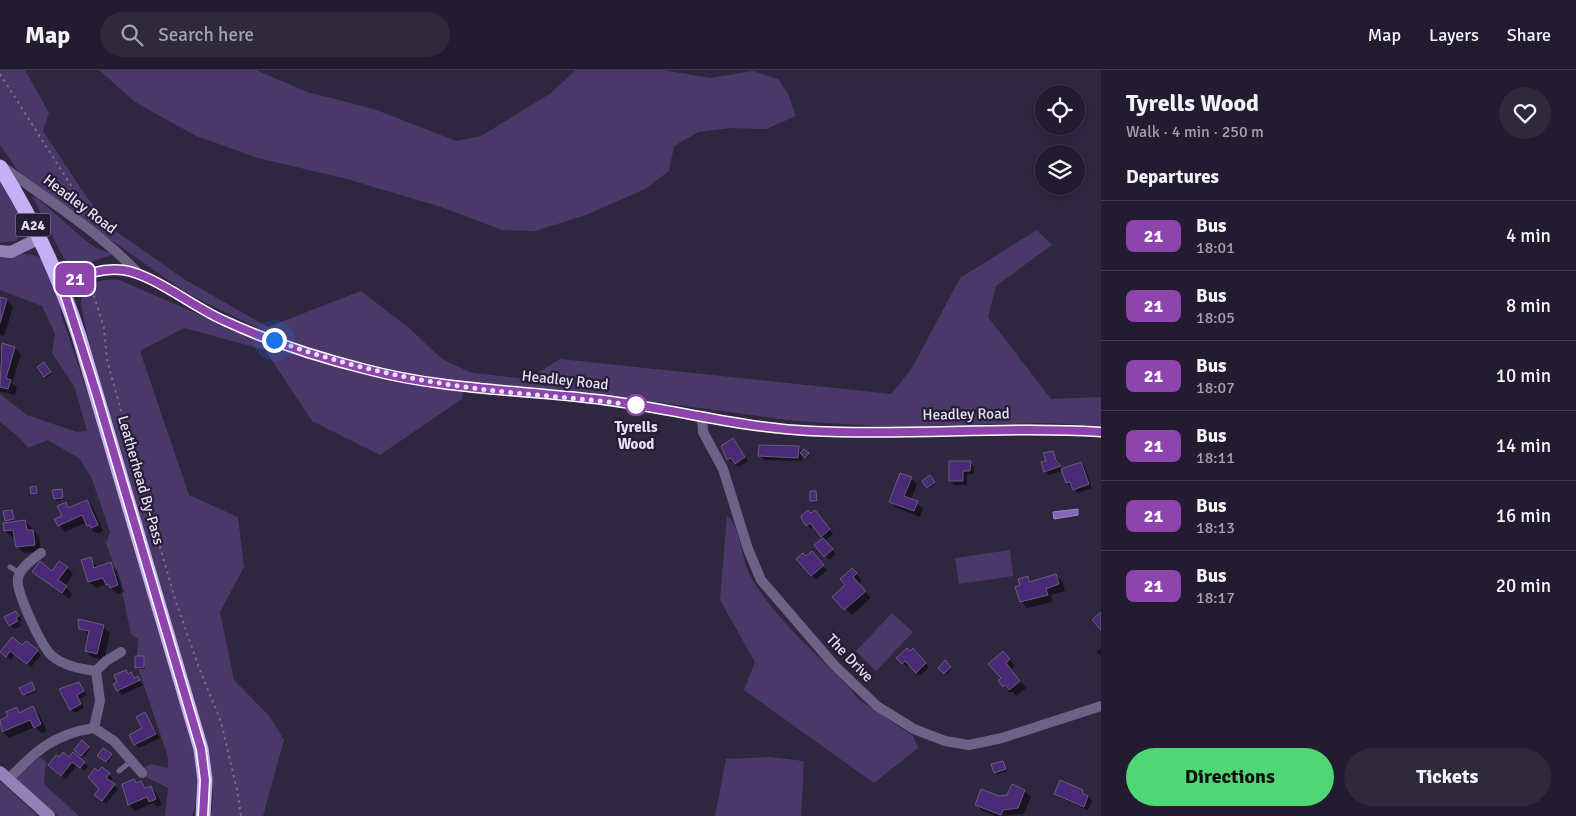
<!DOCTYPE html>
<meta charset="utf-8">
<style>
:root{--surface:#231c30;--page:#2f293c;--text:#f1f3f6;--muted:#a3a1ab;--line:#403a4c;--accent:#4fd675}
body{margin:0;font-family:Signika,sans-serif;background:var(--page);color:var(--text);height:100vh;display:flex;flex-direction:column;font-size:19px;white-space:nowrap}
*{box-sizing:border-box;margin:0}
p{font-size:16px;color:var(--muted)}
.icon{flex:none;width:28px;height:28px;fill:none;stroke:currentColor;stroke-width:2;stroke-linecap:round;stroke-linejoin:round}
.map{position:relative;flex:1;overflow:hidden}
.details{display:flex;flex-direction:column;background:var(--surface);width:475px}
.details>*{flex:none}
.badge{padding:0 10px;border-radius:8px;font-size:18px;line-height:32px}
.fabs{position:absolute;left:1035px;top:15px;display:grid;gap:10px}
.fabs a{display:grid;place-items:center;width:50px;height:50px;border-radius:50%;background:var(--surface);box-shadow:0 2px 12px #0003,0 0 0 1px var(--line);font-size:25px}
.you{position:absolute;width:25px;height:25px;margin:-12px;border:4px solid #fff;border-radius:50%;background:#1a73e8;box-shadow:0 0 0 8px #1a73e833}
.map>.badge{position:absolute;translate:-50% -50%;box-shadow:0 0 0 2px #fff}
h2{padding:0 25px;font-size:19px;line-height:45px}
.round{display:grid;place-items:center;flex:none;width:52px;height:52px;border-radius:26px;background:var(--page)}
.overview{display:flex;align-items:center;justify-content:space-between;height:85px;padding:0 25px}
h1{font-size:24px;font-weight:700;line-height:38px}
.button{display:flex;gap:10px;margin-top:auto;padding:10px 25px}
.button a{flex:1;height:58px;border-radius:30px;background:var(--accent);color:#111;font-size:20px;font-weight:700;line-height:58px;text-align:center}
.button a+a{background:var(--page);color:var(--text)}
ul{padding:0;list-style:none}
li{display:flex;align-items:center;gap:15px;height:70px;padding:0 25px;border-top:1px solid var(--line)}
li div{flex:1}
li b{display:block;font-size:19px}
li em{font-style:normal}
li .badge{min-width:55px;font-weight:700;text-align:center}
header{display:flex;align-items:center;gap:30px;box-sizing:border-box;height:70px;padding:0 25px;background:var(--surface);border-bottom:1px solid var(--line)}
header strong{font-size:24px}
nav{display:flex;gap:28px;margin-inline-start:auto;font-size:18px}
.search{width:350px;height:45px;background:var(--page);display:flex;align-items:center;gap:12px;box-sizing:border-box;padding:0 18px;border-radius:28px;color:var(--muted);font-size:19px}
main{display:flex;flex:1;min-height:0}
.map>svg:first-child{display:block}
</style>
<header>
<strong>Map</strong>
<div class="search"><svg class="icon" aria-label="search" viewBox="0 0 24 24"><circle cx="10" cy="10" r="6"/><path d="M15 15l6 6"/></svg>Search here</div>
<nav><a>Map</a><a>Layers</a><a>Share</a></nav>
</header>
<main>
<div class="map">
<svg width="1101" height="746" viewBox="0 0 1101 746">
<rect width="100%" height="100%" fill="#2f2640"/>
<g fill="#4a3968">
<path d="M 0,0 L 25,0 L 49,43 L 43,61 L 88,129 L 117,162 L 184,209 L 268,257 L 361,221 L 409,258 L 442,289 L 472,303 L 528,309 L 560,289 L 891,324 L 912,298 L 960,208 L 1037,160 L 1052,175 L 996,216 L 988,247 L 1051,329 L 1101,327 L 1101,356 L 1046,353 L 895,357 L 795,351 L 605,325 L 466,311 L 462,329 L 380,385 L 312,351 L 265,280 L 184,258 L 140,281 L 189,425 L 238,447 L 244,497 L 220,542 L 234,610 L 270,647 L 284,670 L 263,746 L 211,746 L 213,725 L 208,677 L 87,265 L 81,234 L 82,221 C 95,212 104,208 119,210 L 263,272 L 266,262 L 188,224 L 23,108 L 0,75 Z"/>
<polygon points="99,0 256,0 307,22 374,39 456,71 481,66 551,23 576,0 663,0 710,8 753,1 778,9 789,26 796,46 766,59 730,58 699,62 674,76 669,101 645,119 586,145 535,161 502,160 441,137 347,109 258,88 196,66 135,32"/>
<polygon points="0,110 23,153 22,162 16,171 0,173"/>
<path d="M 32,126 L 37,128 L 85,170 L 96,178 L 110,183 L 110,186 C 92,189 79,204 64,189 Z"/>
<path d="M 23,184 C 29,184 37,185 42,190 C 50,200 61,232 61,244 L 101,363 L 194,676 C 197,699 201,724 192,746 L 165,746 L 168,718 L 144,706 L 145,697 L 151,694 L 168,698 L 168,687 L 138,598 L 144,597 L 144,586 L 137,586 L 138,569 L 131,564 L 121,517 L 106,473 L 110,462 L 92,409 L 80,389 L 48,370 L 28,378 L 19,367 L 0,352 L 0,324 L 27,345 L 77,362 L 87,361 L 74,316 L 52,283 L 55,264 L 42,236 L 0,220 L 0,186 Z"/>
<path d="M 727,445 C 743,463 740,488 752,509 C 773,546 819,587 850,618 L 858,629 L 913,666 L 918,678 L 874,713 L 744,620 L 755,592 L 720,530 Z"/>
<polygon points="1010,480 1013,506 959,514 955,488"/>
<polygon points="892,543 913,562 876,601 856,581"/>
<polygon points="40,687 46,692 44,714 79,746 58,746 16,709 25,697"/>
<polygon points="769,687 804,691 801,746 715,746 726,689"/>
<polygon points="0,711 38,746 0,746"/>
</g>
<polygon fill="#8265b5" stroke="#a08ac7" points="1078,439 1078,445 1054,449 1053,442"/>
<g fill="#0007">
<polygon points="0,228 7,231 13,237 4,266 0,265"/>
<polygon points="3,274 14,278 21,284 12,313 17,318 15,325 0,321 0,283"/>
<polygon points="46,296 52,304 46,308 45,306"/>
<polygon points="736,374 748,391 739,397 728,389"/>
<polygon points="798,378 810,386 807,388 802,384 802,391 764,390 760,386"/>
<polygon points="1053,382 1063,400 1081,393 1085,397 1092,418 1078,423 1067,413 1063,401 1049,405 1045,401 1047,391"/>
<polygon points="970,393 974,397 974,404 967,404 967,415 954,415 950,410"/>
<polygon points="911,408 917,414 911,430 923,438 920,447 897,438 890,431"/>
<polygon points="931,408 935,414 929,418 928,417"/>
<polygon points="61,420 64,429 57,431 55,429"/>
<polygon points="816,423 818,432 813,433 812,431"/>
<polygon points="87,431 93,437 103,461 98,463 94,462 87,452 65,462 59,455 63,446 65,433 70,438"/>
<polygon points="11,441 15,453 25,451 31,457 39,467 41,481 24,483 17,477 16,466 12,467 5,461 9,453 6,450"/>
<polygon points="811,445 819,446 833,464 825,471 836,484 829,490 816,475 824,469 814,456 811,459 807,455"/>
<polygon points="812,483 827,500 816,510 797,489 806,488"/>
<polygon points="90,489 98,498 110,494 117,500 124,522 117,524 107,514 96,518 89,512 83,491"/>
<polygon points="67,498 73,504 65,516 72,524 69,529 34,501 53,502"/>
<polygon points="852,500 862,510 859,514 871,528 852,545 834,527 847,515"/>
<polygon points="1055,505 1062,511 1065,521 1051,525 1053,532 1027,538 1021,531 1022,516 1027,508 1032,513"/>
<polygon points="16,542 22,550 19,552 21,556 14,559 10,555"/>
<polygon points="103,556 110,563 104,590 92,587 86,581 90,566 80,558"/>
<polygon points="23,577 37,581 41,585 31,597 15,584 11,590 2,582"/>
<polygon points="1101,578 1101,586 1097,582"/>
<polygon points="913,580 929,597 920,606 910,594 907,597 898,588"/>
<polygon points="143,587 145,599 138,599 136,597"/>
<polygon points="1009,589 1015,596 1011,600 1026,618 1016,626 1012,621 1010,623 999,611 1002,609 990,594"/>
<polygon points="945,592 952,599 946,605 939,598"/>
<polygon points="131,604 143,615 122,625 115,614"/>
<polygon points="79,613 87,625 80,629 84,638 75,643 71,639"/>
<polygon points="32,614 36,622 26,626 21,619"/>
<polygon points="33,638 39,644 47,661 41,663 35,657 9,668 3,662 0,651 9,647 17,639 21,643"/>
<polygon points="145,643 160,668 139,678 135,674 144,659"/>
<polygon points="82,672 90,679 84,687 75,680"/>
<polygon points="111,685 112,686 108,693 100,687"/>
<polygon points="59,689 84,693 88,696 85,701 77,695 66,709 53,699"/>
<polygon points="1003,692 1007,701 997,704 995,702"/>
<polygon points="102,699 113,708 110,712 118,719 106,734 100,729 99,703"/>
<polygon points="134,711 137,714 141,712 147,718 150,717 157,724 162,735 157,737 153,733 135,741 129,735 124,715"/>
<polygon points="1061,712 1087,725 1092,731 1088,740 1060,728 1056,724"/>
<polygon points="1013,716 1025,721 1031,727 1024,744 995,746 983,741 976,735 1008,726"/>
</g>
<g fill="#4a2a76" stroke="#675e7b">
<polygon points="0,227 7,229 0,253"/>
<polygon points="2,273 15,277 6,308 11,310 8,319 0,317"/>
<polygon points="44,292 51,302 44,307 37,297"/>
<polygon points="733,368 745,387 735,394 731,388 727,390 721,376"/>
<polygon points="759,375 799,376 798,388 758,386"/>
<polygon points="804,379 809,383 805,388 800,383"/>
<polygon points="1053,381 1056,390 1061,396 1044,402 1041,392 1046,391 1043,383"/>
<polygon points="949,391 971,391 970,401 963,401 963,411 949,411"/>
<polygon points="1081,392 1089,414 1073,420 1070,412 1066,413 1061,399"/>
<polygon points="900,403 912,407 904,426 918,431 914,441 889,432"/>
<polygon points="930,405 935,412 927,418 922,411"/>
<polygon points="36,416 37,423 31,424 30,417"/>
<polygon points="62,419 63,428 54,429 52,420"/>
<polygon points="810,421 816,421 817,431 810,431"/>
<polygon points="87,430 98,455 91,458 90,455 87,456 82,445 58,456 54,449 62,446 57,436 66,432 68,438"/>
<polygon points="12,440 14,449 5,451 3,441"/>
<polygon points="808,440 811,443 815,440 830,459 821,467 810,453 806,456 802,450 801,446"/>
<polygon points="25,450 27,460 33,460 35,475 16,477 13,460 4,461 3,453"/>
<polygon points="823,468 833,479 824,487 814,475"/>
<polygon points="812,481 824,495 811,506 796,489 803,483 806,486"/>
<polygon points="91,487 94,498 111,492 118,515 110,518 109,514 106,515 103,508 88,512 81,490"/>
<polygon points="40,491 52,501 59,491 68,497 58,510 67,516 62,523 32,502"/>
<polygon points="852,498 857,503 853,507 866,521 844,540 832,527 845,515 840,509"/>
<polygon points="1056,504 1059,514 1046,519 1048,525 1020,532 1015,517 1020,515 1018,509 1028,506 1029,512"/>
<polygon points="16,541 19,546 16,548 18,551 9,556 4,547"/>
<polygon points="1101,542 1101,560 1092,550"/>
<polygon points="78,549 104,555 97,584 85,581 89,561 79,559"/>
<polygon points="12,567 22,575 26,571 38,580 27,594 10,581 6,587 0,582"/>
<polygon points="907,578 910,581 913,578 926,593 916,603 905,591 902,594 896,588"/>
<polygon points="1003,581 1010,589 1006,593 1020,611 1009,620 1005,615 1003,617 998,611 1001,608 988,594"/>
<polygon points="135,586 144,586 144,597 135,598"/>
<polygon points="945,590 951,597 944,604 938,598"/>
<polygon points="126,600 128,604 131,602 134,608 138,606 140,610 117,621 113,614 117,612 114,605"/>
<polygon points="32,612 35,620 23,625 19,618"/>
<polygon points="79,612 84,621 77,625 81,634 70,640 59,619"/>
<polygon points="33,636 41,654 34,658 30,650 2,662 0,650 8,646 6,642 17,637 19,643"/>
<polygon points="145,642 156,664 134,675 129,665 142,658 136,647"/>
<polygon points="82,670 89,677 81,686 74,680"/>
<polygon points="103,678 112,684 106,692 97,686"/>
<polygon points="63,682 69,687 73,682 85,692 80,698 72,692 61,706 48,695 56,685 59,687"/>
<polygon points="1003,691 1006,699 994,703 991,694"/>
<polygon points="102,697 110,703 106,708 115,714 102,731 94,725 99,719 88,707 95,698 98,701"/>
<polygon points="134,709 136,713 141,711 145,718 151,716 156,729 149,732 147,727 128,735 122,714"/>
<polygon points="1060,710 1083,720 1082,723 1088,726 1084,737 1054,724"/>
<polygon points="1012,714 1025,720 1018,738 1003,740 1001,745 975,735 981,719 999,726 1007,725"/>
</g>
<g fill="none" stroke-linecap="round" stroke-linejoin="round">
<g stroke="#756e84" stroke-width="2" stroke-dasharray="2.5 4" stroke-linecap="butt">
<polyline points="0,4 74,120 73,135"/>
<polyline points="90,213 104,258 107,290 124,352 175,529 199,598 221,652 238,724 241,746"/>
</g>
<g stroke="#6d6285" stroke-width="5">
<polyline points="10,497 20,503"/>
<polyline points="119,701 131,691"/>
</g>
<g stroke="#6d6285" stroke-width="10">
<path d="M 3,97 C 48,130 98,161 137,202"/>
<path d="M 61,215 C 82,206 100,197 123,200 C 151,204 194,237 223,250 C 268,271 317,287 365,299 C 443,320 525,320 604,330 C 674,339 741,358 811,361 C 908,366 1004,355 1101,362"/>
<polyline points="702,347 703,362 723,399 748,479 761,510 835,596 877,636 914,659 945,671 969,675 1002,668 1101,636"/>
<path d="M 41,483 C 33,489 20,498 18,508 C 15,521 42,577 52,586 C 64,596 81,599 96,601"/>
<polyline points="94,658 114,671 142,703"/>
<path d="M 8,710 C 35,681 54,664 94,658 L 100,631 L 96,601 L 106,591 L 121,582"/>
</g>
<g stroke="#9280b7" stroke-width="12">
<polyline points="0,181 11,182 40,168"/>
<polyline points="0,702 49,746"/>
</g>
<path stroke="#c6aff5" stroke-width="15" d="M 0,97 C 34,151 59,206 79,266 L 201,679 L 205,710 L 203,746"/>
</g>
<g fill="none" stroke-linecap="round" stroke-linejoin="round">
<g stroke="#fff" stroke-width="11">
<path id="line" d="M 203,746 L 205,710 L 201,679 L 95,319 L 62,215 C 82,206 100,197 123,200 C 153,204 193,237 223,250 C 268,271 317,287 365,299 C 443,320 525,320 604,330 C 674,339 741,358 811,361 C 908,366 1004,356 1101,362"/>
</g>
<use href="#line" stroke="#8e44ad" stroke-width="8"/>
<path stroke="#e6e1f2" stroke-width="5" stroke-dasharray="0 9" d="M 274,270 C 336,293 400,308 466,317 C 525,326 585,327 644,337 L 636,335"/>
</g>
<circle fill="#fff" stroke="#8e44ad" stroke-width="2.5" cx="636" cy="335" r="10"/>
<g text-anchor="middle" stroke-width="4.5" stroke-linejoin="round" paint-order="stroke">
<rect fill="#261c36" stroke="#aca6ba" stroke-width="1" x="15.5" y="143.5" width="35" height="23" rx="4"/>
<g font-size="14" font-weight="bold" fill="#e6e1f2">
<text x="33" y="160">A24</text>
</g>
<g font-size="15" fill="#e6e1f2" stroke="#261c36">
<text transform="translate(80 134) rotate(37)" y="5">Headley Road</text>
<text transform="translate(565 310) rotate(6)" y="5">Headley Road</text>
<text transform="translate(966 344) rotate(-1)" y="5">Headley Road</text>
<text transform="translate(141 410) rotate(74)" y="5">Leatherhead By-Pass</text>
<text transform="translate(850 588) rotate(46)" y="5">The Drive</text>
</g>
<g font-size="15" font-weight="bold" fill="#e6e1f2" stroke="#261c36">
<text x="636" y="362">Tyrells<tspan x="636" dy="17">Wood</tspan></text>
</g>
</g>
</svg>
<div class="fabs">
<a><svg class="icon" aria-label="locate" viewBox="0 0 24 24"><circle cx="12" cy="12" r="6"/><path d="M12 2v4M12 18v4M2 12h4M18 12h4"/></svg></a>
<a><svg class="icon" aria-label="layers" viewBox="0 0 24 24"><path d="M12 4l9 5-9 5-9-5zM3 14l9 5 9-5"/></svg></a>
</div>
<div class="you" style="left:274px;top:270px"></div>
<b class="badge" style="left:75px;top:209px;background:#8e44ad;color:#fff">21</b>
</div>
<section class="details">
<div class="overview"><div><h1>Tyrells Wood</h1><p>Walk · 4 min · 250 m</p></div><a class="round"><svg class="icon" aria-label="heart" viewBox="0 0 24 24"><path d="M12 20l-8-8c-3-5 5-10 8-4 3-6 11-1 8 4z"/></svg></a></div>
<h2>Departures</h2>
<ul>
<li><span class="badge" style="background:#8e44ad;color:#fff">21</span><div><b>Bus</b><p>18:01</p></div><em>4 min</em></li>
<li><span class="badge" style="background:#8e44ad;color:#fff">21</span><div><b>Bus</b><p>18:05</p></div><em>8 min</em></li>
<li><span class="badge" style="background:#8e44ad;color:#fff">21</span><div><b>Bus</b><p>18:07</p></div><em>10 min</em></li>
<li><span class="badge" style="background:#8e44ad;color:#fff">21</span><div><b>Bus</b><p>18:11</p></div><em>14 min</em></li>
<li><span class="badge" style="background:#8e44ad;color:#fff">21</span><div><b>Bus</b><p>18:13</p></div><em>16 min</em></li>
<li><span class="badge" style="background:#8e44ad;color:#fff">21</span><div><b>Bus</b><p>18:17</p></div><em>20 min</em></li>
</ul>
<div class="button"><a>Directions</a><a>Tickets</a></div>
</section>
</main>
